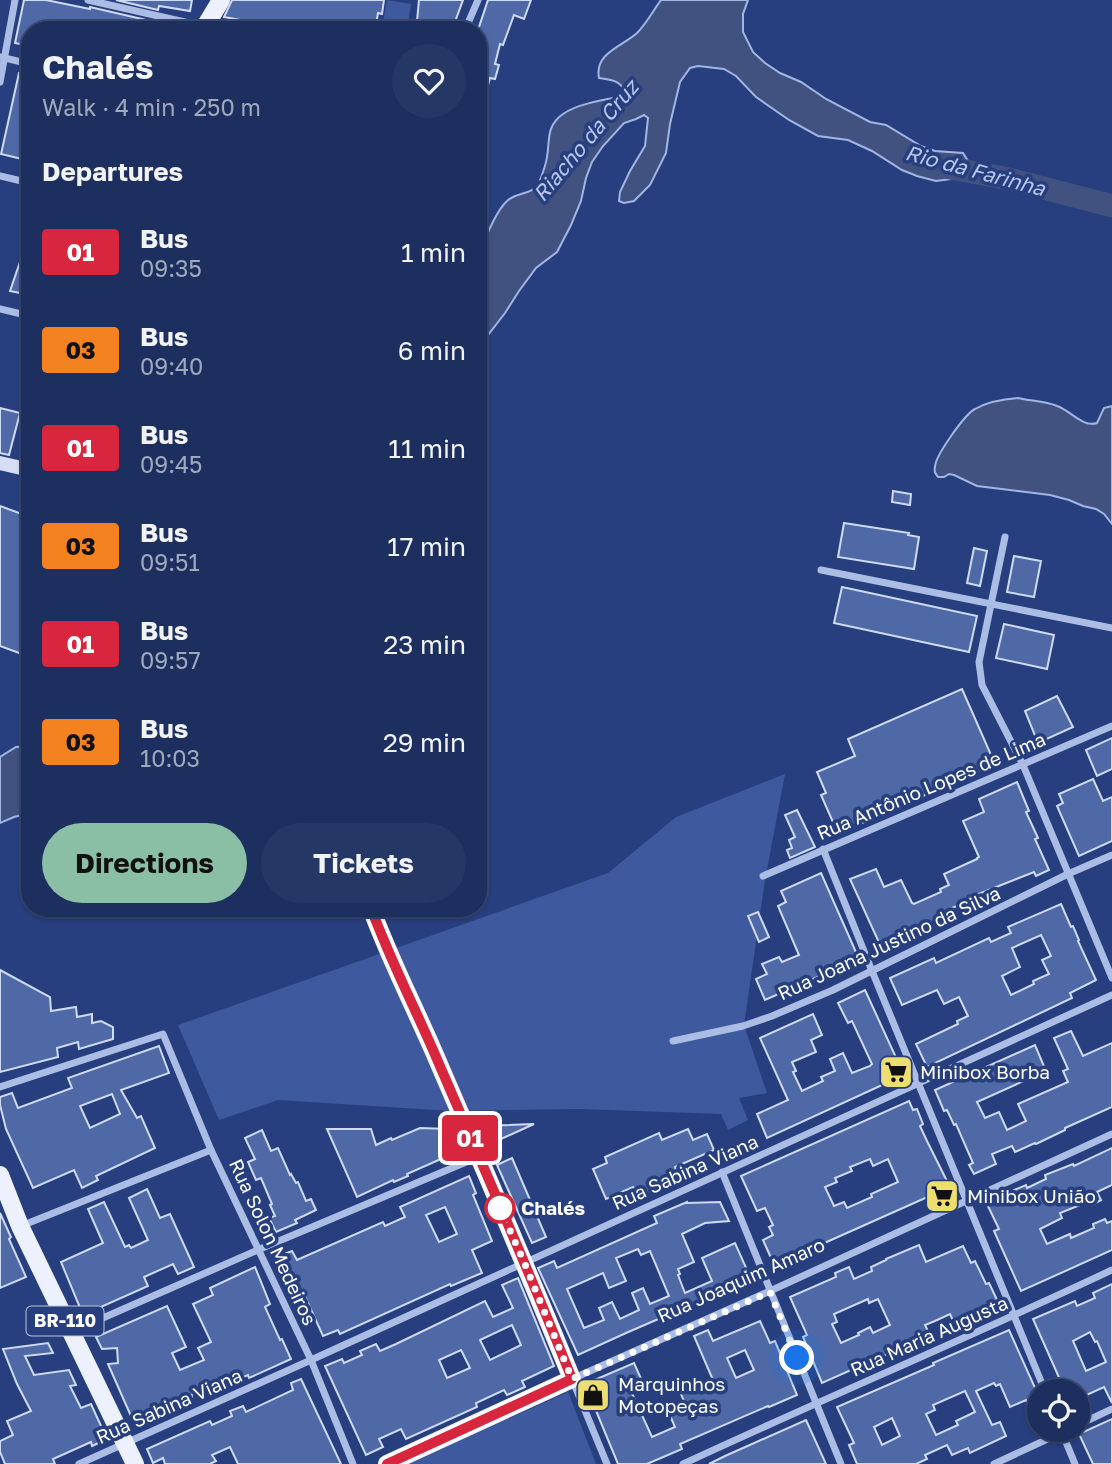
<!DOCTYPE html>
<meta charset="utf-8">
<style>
:root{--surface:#1d2f5e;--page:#253764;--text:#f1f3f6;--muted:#a0a9bc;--line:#3b4a73;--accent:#8abfa5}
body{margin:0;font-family:"Golos Text",sans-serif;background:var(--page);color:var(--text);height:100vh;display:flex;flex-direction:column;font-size:26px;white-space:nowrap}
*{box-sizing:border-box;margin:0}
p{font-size:23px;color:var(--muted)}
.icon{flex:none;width:38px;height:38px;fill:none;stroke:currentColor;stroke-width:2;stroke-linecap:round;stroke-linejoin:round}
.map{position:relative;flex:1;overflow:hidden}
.panel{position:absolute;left:21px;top:21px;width:466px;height:896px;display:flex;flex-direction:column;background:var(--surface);border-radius:28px;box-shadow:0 2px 5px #0004,0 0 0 2px var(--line)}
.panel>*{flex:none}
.badge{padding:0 14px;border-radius:5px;font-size:24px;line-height:46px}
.controls{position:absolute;left:1027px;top:1379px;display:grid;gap:14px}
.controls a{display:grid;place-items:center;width:63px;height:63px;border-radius:50%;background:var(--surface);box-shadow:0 2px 5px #0004,0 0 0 2px var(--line);font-size:35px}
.you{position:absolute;width:35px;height:35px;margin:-18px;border:5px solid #fff;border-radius:50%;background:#1a73e8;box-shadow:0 0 0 10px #1a73e833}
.map>.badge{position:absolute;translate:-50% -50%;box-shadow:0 0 0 4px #fff}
h2{padding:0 21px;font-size:26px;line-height:63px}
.round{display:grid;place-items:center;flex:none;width:74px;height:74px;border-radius:37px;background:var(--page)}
.head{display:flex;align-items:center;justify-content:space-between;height:119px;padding:0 21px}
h1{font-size:33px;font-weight:700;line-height:52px}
.action{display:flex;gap:14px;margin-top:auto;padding:14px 21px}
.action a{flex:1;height:80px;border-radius:42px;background:var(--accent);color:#111;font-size:28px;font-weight:700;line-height:80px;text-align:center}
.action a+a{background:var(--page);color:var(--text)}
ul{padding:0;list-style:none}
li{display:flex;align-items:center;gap:21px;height:98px;padding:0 21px}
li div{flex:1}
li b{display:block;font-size:26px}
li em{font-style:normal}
li .badge{min-width:77px;font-weight:700;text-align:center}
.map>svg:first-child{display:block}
</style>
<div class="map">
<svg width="1112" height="1464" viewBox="0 0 1112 1464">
<rect width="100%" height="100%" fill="#273f7e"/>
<g fill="#3e599d">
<polygon points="387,0 411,4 407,30 382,30"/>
<polygon points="785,774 765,880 744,1025 767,1093 739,1098 748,1120 728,1130 721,1114 580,1109 451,1111 278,1100 219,1120 178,1025 608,873 676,817"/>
<polygon points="568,1392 596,1464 408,1464"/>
</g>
<g fill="#415280" stroke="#a1b6e5" stroke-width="2">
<path d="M 661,0 L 748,0 L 743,14 L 743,32 L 753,52 L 765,63 L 780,73 L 801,82 L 826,99 L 870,122 L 886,125 L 921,146 L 935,151 L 963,153 L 973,169 L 974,180 L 966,177 L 936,181 L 917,176 L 902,170 L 872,151 L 848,140 L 818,136 L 789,120 L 756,97 L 736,76 L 724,69 L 698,66 L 690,68 L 680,82 L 670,124 L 666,153 L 650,185 L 634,201 L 624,203 L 619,201 L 620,192 L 630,171 L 645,146 L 648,118 L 644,115 L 636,119 L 624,123 L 603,146 L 592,162 L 586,178 L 581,201 L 571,225 L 557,252 L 536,268 L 519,291 L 505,313 L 478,348 L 478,285 L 482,284 L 488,269 C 484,262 482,256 483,248 C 485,236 498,209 507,201 C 516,192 533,195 539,183 C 542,175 546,165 547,157 C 550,139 546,126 563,114 C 577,104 603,100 620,97 L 624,92 C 622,80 609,80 599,78 C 594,53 623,46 637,33 C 646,24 653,11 661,0 Z"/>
<path d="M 1018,398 C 1030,401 1045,401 1057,406 C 1070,410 1083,428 1097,423 L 1104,408 L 1112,406 L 1112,524 L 1104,514 L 1096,509 L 1083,506 L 1069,500 L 1050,495 L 977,486 L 954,475 L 949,474 L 944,477 L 938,477 C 935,473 934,472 935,467 C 935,456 965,414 975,409 C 987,402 1004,399 1018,398 Z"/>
<polygon points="30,746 30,813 14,817 0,823 0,757 16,747"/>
</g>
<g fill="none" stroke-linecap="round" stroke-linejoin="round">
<polyline stroke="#415280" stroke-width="23" points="945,167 1009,179 1112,206"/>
</g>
<g fill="#4f68a6" stroke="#cfdaf4" stroke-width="2" fill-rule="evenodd">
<polygon points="24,0 46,0 90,9 90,7 155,22 154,30 30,30 30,46 15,43"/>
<polygon points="116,0 192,0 190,11 159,6 158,10"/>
<polygon points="232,0 384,0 382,14 378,13 375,30 285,30 285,28 224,17"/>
<polygon points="419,0 463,0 452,30 423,30 426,23 417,21"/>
<polygon points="488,0 531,0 524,19 514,15 503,45 500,44 495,64 499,65 495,79 490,78 481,112 478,111 478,30"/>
<polygon points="19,73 30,75 30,95 27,105 30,106 30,115 25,137 30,138 30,161 1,154"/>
<polygon points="28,239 30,239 30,295 10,291"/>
<polygon points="0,408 20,413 9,455 0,453"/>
<polygon points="893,491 911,494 910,505 892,502"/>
<polygon points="0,506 30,517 30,657 0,646"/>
<polygon points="844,523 909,533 908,535 919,537 914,569 838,557"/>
<polygon points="974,548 987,551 980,586 967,583"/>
<polygon points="1014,556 1041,561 1034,597 1007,592"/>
<polygon points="842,587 977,616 969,652 834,623"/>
<polygon points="1004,624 1054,635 1047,669 996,658"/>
<polygon points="962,689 995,764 833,836 828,825 833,822 821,795 826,793 817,772 855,756 848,739"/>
<polygon points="1057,696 1073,727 1038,743 1025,711"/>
<polygon points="1112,738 1112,769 1097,776 1086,750"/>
<polygon points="1093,779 1103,801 1112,797 1112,841 1079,856 1057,806 1063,803 1059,794"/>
<polygon points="1017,782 1029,811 1026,812 1038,838 1035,839 1049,870 1036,876 1034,872 976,895 978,898 949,909 952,916 881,947 850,879 876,869 884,887 901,880 912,903 914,904 941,892 940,889 949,885 944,874 977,859 977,858 979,857 963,821 984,812 979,799"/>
<polygon points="797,810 815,847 790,858 787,850 792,848 789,840 795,837 785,815"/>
<polygon points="821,873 859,959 765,1000 756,979 767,974 762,964 779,957 782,962 799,955 778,906 786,902 781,891"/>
<path d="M 1061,904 L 1071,927 L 1073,926 L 1079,940 L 1078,941 L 1096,980 L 1070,993 L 1072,998 L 927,1067 L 916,1044 L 958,1024 L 957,1021 L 968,1016 L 959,997 L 944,1004 L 937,990 L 902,1005 L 890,978 L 934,958 L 936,963 L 989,938 L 991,942 L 1011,933 L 1008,927 ZM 1041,935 L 1051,956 L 1042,960 L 1049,974 L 1033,981 L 1034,984 L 1011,995 L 1002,976 L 1020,967 L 1012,948 Z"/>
<polygon points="758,912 769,937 759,942 748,916"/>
<polygon points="0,970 50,997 51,1011 76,1007 77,1017 92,1014 92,1023 101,1021 113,1027 113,1039 79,1049 78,1042 57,1048 58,1057 0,1072"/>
<polygon points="865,990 904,1075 767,1138 757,1114 788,1100 760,1038 813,1014 822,1035 811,1040 816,1052 792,1062 796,1071 793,1072 802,1091 823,1081 821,1077 835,1071 830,1059 843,1053 852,1073 870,1066 872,1064 852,1021 848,1023 838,1003"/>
<polygon points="1071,1031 1083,1056 1112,1043 1112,1107 1065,1128 1065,1130 1036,1144 1035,1143 1015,1152 1012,1146 992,1154 996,1164 974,1174 969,1165 973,1163 956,1124 954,1125 947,1110 944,1111 935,1090 1035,1045 1046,1071 977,1102 985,1118 999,1112 1007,1130 1026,1121 1018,1104 1068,1082 1063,1071 1068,1069 1054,1038"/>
<path d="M 159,1046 L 169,1073 L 121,1090 L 137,1118 L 141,1116 L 155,1148 L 96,1176 L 98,1180 L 82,1188 L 74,1170 L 33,1188 L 6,1129 L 0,1105 L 0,1097 L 12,1093 L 18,1108 L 72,1088 L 68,1078 ZM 112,1094 L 120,1114 L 90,1128 L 80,1106 Z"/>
<path d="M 909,1101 L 913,1110 L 917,1109 L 923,1124 L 920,1126 L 927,1141 L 950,1187 L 802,1253 L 802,1255 L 775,1267 L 763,1240 L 773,1235 L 769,1227 L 773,1225 L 765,1208 L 757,1211 L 741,1176 ZM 870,1159 L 873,1166 L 888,1159 L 898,1182 L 871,1194 L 872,1197 L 847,1208 L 844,1202 L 834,1206 L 825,1187 L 837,1182 L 835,1178 L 852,1171 L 850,1167 Z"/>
<polygon points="534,1124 488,1145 480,1126"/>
<polygon points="420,1128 449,1129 459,1151 407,1174 408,1176 394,1182 393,1180 357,1197 327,1129 371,1129 376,1145 391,1138 392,1140"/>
<polygon points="688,1129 693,1140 707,1134 714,1150 675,1167 676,1170 657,1179 660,1186 638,1196 633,1187 606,1199 593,1169 607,1163 605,1157 659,1133 662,1140"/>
<polygon points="262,1130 271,1151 278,1148 290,1175 291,1174 296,1183 298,1182 306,1201 311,1199 316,1210 295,1220 297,1223 276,1232 269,1218 275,1216 270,1205 272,1204 261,1178 256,1180 248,1162 255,1159 245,1138"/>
<polygon points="1112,1148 1112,1185 1097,1192 1101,1200 1092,1205 1090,1201 1060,1213 1062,1218 1040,1229 1047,1244 1070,1234 1071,1238 1094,1228 1093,1224 1105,1219 1107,1223 1112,1221 1112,1250 1021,1291 994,1231 999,1229 986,1202 1026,1185 1027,1188 1046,1179 1045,1175 1073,1164 1074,1166"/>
<polygon points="512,1158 546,1237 532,1243 497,1165"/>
<path d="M 469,1176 L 476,1193 L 473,1195 L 492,1241 L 472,1250 L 482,1273 L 451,1286 L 450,1284 L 340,1334 L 338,1330 L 323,1336 L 304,1294 L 298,1297 L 279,1256 L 292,1251 L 297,1260 L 383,1222 L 385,1226 L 405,1217 L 400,1207 ZM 445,1207 L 457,1234 L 439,1242 L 426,1215 Z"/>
<polygon points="147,1189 160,1218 170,1214 194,1267 178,1274 173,1264 144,1277 148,1286 83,1315 61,1262 103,1243 88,1209 104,1202 125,1247 129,1245 131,1248 148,1240 129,1198"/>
<path d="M 687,1202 L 687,1203 L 720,1202 L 729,1221 L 705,1223 L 682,1234 L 694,1262 L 678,1269 L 680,1274 L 678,1275 L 685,1293 L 712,1281 L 702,1258 L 735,1243 L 751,1279 L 626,1333 L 578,1355 L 538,1268 L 554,1261 L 557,1268 L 657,1223 L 654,1216 ZM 638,1249 L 641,1255 L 650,1251 L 669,1296 L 650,1304 L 643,1288 L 632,1293 L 639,1310 L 620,1319 L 612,1302 L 599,1308 L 604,1320 L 584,1328 L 567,1289 L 603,1273 L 609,1288 L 626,1281 L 616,1258 Z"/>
<polygon points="0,1213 11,1237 9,1239 26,1277 0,1288"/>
<path d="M 919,1245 L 926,1262 L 963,1246 L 971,1263 L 975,1261 L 986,1284 L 989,1283 L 999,1304 L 954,1323 L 950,1314 L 935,1321 L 925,1325 L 930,1335 L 822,1383 L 803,1337 L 807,1335 L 790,1297 L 836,1277 L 835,1273 L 849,1267 L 854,1279 L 872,1271 L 871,1267 L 886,1260 L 886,1259 ZM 868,1299 L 869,1303 L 878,1299 L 890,1325 L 873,1333 L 870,1327 L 858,1333 L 859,1335 L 841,1343 L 832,1324 L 837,1322 L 834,1314 Z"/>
<polygon points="255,1267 270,1304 265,1307 280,1340 282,1339 291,1359 249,1378 248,1375 229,1383 228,1380 215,1385 215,1384 191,1395 192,1397 134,1423 108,1364 118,1363 117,1348 102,1349 96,1337 167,1306 186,1347 172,1353 180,1370 204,1360 198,1348 211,1342 193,1304 213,1295 210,1288"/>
<path d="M 518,1278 L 554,1366 L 522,1381 L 525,1387 L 507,1395 L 504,1390 L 476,1403 L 477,1407 L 406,1439 L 401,1429 L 379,1439 L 383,1447 L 366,1455 L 325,1366 L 342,1359 L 344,1363 L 362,1355 L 360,1351 L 376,1344 L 380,1351 L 396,1344 L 485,1301 L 493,1317 L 513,1308 L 502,1285 ZM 512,1325 L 521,1345 L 490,1360 L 480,1340 ZM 461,1350 L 470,1368 L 447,1378 L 439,1360 Z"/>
<path d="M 1112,1284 L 1112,1403 L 1104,1387 L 1078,1399 L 1078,1391 L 1065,1391 L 1033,1319 L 1075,1301 L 1077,1306 L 1095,1298 L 1093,1293 ZM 1090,1332 L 1095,1342 L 1097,1341 L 1106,1362 L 1086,1371 L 1073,1341 Z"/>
<path d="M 760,1321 L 770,1343 L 775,1341 L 797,1395 L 769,1407 L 768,1406 L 680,1444 L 682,1449 L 647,1464 L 618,1464 L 585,1384 L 634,1363 L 643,1383 L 630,1389 L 652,1437 L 675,1427 L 668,1411 L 685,1404 L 681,1394 L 713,1380 L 694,1336 L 708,1330 L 713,1341 ZM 745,1350 L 754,1370 L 736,1378 L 727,1358 Z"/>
<path d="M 1009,1330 L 1040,1399 L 1040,1430 L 1026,1400 L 1010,1407 L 1000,1384 L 996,1386 L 994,1383 L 976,1391 L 992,1425 L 1000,1422 L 1006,1436 L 970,1453 L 968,1448 L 952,1455 L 947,1445 L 925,1455 L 927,1459 L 916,1464 L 857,1464 L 849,1445 L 854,1443 L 837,1407 L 934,1365 L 933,1363 ZM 965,1391 L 975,1412 L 956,1421 L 958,1425 L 936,1435 L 926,1414 L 935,1410 L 933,1405 ZM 892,1418 L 900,1436 L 882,1445 L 874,1427 Z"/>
<polygon points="48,1343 53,1353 25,1356 34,1375 69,1370 76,1385 70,1386 81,1408 91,1404 107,1439 92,1446 91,1442 53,1459 55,1464 5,1464 0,1452 0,1441 13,1435 7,1421 31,1411 17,1384 3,1349"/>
<polygon points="301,1379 341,1464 238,1464 230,1447 212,1455 216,1461 210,1464 165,1464 163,1458 153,1463 147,1449 210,1421 212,1425 232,1416 230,1411 243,1406 246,1412 293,1390 291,1383"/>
<polygon points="1112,1419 1112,1464 1093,1464 1079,1434"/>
<polygon points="806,1420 826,1464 709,1464 725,1456"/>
</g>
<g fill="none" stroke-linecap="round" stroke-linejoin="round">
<g stroke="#acbde5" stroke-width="7">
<polyline points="88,0 220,30"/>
<polyline points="465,30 478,0"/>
<polyline points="0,57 30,64"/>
<polyline points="0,82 15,0"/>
<polyline points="0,176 30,183"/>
<polyline points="0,309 30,316"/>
<polyline points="1005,537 979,662 982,685 1023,765 1112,978"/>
<polyline points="821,570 1112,628"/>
<polyline points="823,849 872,971 1045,1391"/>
<polyline points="763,876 1112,726"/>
<polyline points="673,1041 743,1026 772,1016 833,990 1068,874 1112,855"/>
<polyline points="0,1087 163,1034 211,1150 311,1360 353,1464"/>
<polyline points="722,1172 841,1464"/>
<polyline points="21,1226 211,1150"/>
<polyline points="71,1332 260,1249 478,1157"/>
<polyline points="1078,1425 1112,1409"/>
<polyline points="1061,1430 1075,1464"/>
<polyline points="79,1464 311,1360 1112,995"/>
<polyline points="607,1464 572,1379 770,1291 1112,1134"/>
<path d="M 683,1464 C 825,1398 970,1337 1112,1270"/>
<polyline points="994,1464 1067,1430"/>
</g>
<polyline stroke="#d5def5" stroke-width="14" points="0,463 30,470"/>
<g stroke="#edf0fd" stroke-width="18">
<polyline points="203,30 221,0"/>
<polyline points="30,342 30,343"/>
<path d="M 371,908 C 389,957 412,1002 433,1050 C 480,1159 527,1268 572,1379 L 387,1464"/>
<polyline points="0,1175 20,1226 135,1464"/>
</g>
</g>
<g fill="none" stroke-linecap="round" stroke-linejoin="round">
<g stroke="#fff" stroke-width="16">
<path id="line" d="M 371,908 C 389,957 412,1002 433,1050 C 480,1159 528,1268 572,1379 L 387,1464"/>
</g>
<use href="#line" stroke="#d7263d" stroke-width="10"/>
<polyline stroke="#fff" stroke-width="7" stroke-dasharray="0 12.6" points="500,1208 524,1262 572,1379 770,1292 797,1358"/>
</g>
<defs>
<g id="supermarket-square" transform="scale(1.75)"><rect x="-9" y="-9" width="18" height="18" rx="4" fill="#edde72" stroke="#273f7e"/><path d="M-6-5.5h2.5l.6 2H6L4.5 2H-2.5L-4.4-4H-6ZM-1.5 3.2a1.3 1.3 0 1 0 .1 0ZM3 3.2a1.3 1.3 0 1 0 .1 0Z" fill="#111"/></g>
<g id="shop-square" transform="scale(1.75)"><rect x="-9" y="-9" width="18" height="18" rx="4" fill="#edde72" stroke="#273f7e"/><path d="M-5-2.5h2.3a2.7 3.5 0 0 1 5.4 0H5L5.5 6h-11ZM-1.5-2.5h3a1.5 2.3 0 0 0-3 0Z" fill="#111"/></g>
</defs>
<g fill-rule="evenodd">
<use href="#supermarket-square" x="896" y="1072"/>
<use href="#supermarket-square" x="942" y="1196"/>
<use href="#shop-square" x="593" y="1395"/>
</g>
<circle fill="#fff" stroke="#d7263d" stroke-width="3.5" cx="500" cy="1208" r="14"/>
<g text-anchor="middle" stroke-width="7" stroke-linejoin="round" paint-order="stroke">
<rect fill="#273f7e" stroke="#bec5d8" stroke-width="2" x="26.5" y="1306.5" width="77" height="29" rx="5"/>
<g font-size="18" font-weight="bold" fill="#fff">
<text x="65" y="1327">BR-110</text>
</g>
<g font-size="19" fill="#fff" stroke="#273f7e">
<text transform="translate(931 786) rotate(-23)" y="7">Rua Antônio Lopes de Lima</text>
<text transform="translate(889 943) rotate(-25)" y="7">Rua Joana Justino da Silva</text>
<text transform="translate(685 1172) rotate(-24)" y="7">Rua Sabina Viana</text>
<text transform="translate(273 1242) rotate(65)" y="7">Rua Solon Medeiros</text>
<text transform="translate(741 1280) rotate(-24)" y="7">Rua Joaquim Amaro</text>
<text transform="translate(929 1336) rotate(-24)" y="7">Rua Maria Augusta</text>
<text transform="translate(169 1406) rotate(-24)" y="7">Rua Sabina Viana</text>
</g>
<g font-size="19" fill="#fff" stroke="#273f7e" text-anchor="start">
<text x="920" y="1079">Minibox Borba</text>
<text x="967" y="1203">Minibox União</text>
<text x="618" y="1391">Marquinhos<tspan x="618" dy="22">Motopeças</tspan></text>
</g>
<g font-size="19" font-weight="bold" fill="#fff" stroke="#273f7e" text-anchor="start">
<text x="521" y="1215">Chalés</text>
</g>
<g font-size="21" font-style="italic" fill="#b8c7ed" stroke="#273f7e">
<text transform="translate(586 141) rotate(-50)" y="7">Riacho da Cruz</text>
<text transform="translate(975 171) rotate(15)" y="7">Rio da Farinha</text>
</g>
</g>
</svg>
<div class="controls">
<a><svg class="icon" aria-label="locate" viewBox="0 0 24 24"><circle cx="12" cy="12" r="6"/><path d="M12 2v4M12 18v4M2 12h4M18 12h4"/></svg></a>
</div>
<div class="you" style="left:797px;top:1358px"></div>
<b class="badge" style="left:470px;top:1138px;background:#d7263d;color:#fff">01</b>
<section class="panel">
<div class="head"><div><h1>Chalés</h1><p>Walk · 4 min · 250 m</p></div><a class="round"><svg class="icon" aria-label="heart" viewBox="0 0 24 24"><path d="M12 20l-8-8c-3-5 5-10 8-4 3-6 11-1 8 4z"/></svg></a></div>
<h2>Departures</h2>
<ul>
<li><span class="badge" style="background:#d7263d;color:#fff">01</span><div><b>Bus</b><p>09:35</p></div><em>1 min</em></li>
<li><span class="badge" style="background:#f58220;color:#111">03</span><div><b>Bus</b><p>09:40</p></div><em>6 min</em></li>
<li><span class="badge" style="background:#d7263d;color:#fff">01</span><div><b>Bus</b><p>09:45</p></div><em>11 min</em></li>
<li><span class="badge" style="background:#f58220;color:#111">03</span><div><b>Bus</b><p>09:51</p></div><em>17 min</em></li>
<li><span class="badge" style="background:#d7263d;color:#fff">01</span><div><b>Bus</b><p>09:57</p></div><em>23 min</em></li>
<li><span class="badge" style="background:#f58220;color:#111">03</span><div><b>Bus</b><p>10:03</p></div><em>29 min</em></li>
</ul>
<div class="action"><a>Directions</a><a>Tickets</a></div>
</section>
</div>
